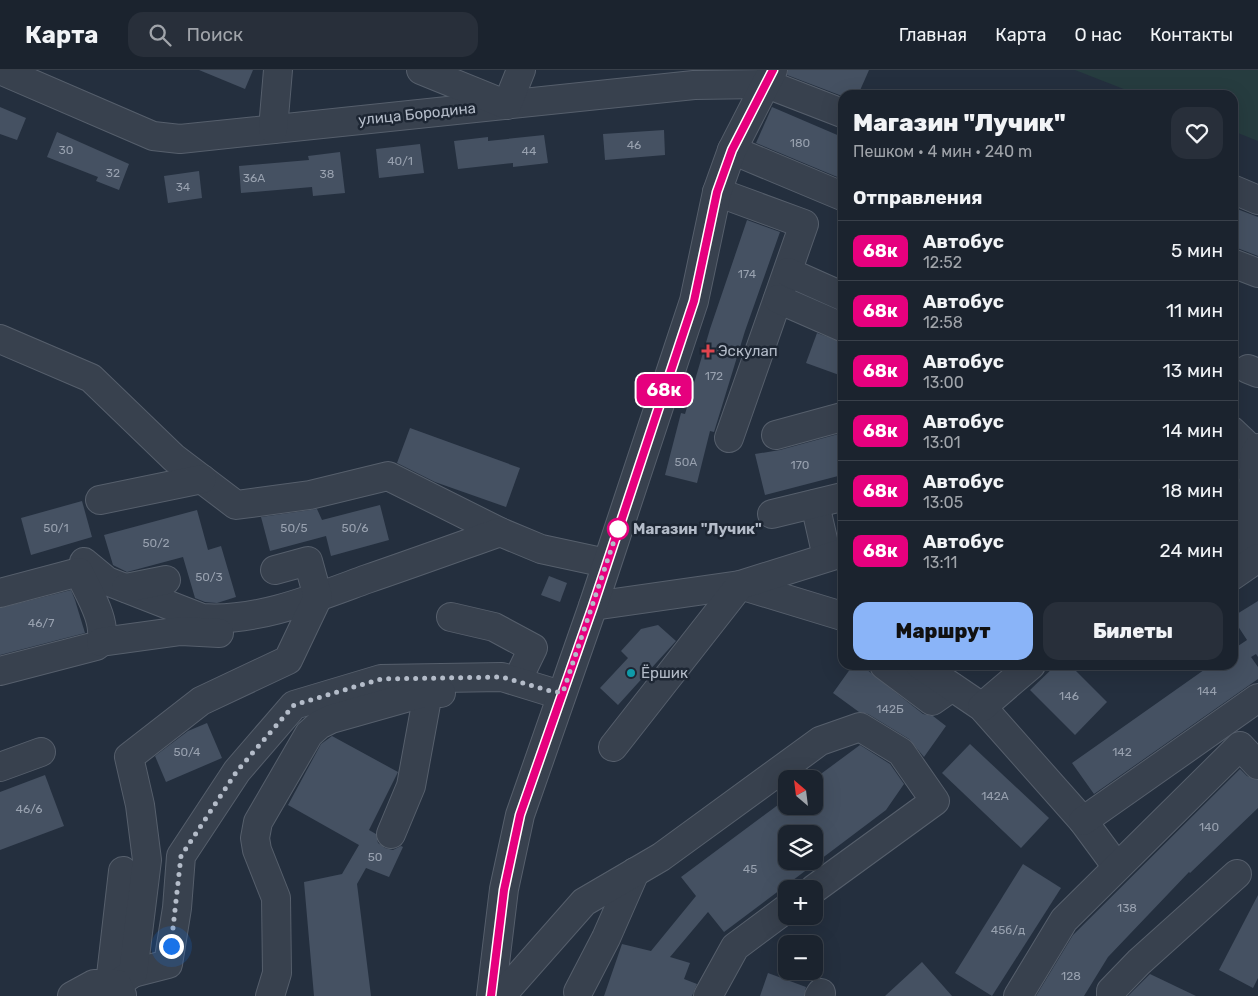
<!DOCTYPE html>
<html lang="ru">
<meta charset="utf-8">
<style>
:root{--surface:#1b232e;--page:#282f3a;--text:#f1f3f6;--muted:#a0a4aa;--line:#39404a;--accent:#8ab4f8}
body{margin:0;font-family:Rubik,sans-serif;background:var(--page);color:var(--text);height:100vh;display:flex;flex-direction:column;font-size:19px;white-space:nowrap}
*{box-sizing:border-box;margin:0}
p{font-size:16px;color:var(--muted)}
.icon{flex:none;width:28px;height:28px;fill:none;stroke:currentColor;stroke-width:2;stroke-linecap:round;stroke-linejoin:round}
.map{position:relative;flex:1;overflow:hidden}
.sheet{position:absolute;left:838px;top:20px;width:400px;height:580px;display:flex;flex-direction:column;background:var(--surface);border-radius:15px;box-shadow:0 5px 20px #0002,0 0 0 1px var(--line)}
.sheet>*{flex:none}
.badge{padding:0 10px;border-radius:8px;font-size:18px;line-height:32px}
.needle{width:32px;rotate:332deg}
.fabs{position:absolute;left:778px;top:700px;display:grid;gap:10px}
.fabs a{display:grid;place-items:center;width:45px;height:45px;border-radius:10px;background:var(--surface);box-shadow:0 5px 20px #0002,0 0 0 1px var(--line);font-size:25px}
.you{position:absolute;width:25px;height:25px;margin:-12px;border:4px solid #fff;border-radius:50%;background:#1a73e8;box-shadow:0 0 0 8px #1a73e833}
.map>.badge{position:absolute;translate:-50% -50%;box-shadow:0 0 0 2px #fff}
h2{padding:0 15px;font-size:19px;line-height:45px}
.round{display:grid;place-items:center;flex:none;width:52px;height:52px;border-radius:15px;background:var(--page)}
.overview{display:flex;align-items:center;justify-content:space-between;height:85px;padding:0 15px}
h1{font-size:24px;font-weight:800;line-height:38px}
.action{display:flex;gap:10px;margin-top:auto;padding:10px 15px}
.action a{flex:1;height:58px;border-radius:15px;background:var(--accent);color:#111;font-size:20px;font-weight:800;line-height:58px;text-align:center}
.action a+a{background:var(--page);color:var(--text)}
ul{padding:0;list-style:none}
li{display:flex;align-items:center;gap:15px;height:60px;padding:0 15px;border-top:1px solid var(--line)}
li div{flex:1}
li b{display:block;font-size:19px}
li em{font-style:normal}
li .badge{min-width:55px;font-weight:700;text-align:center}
header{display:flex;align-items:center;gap:30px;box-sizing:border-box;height:70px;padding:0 25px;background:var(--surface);border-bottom:1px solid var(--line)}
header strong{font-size:24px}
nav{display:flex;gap:28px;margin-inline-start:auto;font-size:18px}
.search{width:350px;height:45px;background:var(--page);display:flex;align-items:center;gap:12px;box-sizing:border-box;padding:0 18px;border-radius:15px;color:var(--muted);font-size:19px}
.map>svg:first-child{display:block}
</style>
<header>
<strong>Карта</strong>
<div class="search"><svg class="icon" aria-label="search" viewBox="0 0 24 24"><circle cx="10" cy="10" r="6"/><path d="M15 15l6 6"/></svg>Поиск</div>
<nav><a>Главная</a><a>Карта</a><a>О нас</a><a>Контакты</a></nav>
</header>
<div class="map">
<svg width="1258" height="926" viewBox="0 0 1258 926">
<rect width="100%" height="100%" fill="#242f3e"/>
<polygon fill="#263c3f" points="1075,0 1258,0 1258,71 1233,61 1232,25 1139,25"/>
<g fill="#455162" fill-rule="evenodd">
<polygon points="199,0 253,0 245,19"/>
<polygon points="788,0 869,0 858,25 842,26 787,5"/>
<polygon points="0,37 26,48 17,70 0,64"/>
<polygon points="772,37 842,67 842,109 756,73"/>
<polygon points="664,60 665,85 605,90 603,64"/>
<polygon points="57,62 129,94 119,120 96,111 98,107 47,87"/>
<polygon points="544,65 548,93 513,97 513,93 458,99 454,71 488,67 488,71"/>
<polygon points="420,74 424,103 379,108 376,79"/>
<polygon points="340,82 345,123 313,126 312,117 241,123 239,96 309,90 308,86"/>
<polygon points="199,101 202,128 168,133 164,106"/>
<polygon points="1232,137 1258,147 1258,186 1232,176"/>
<polygon points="747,150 780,162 745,261 714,362 710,361 697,413 665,405 681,343 685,344 710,259"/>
<polygon points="817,263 842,272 842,306 806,293"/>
<polygon points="410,358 520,398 506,437 435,412 397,393"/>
<polygon points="842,363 842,405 765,425 755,384 780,380"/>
<polygon points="82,431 92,467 31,485 21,448"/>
<polygon points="380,435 389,470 331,486 326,466 270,481 261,447 317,439 322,450"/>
<polygon points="197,440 208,480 221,476 236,527 217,533 205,532 195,528 183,487 127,502 113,495 104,465"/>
<polygon points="549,506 567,513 560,532 541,525"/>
<polygon points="71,520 75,530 85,563 0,585 0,538"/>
<polygon points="1258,531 1258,587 1256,584 1251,587 1258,597 1258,609 1094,724 1072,693 1211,595 1232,595 1232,580 1247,570 1232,547"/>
<polygon points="658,555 676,571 618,635 600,618 628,588 621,581 641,559"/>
<polygon points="853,595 861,595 923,644 933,646 946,656 924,687 909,669 868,644 859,642 833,623"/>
<polygon points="1056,595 1070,595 1107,632 1075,665 1030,620"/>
<polygon points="207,653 222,688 166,712 155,686 188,661"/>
<polygon points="332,666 398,702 369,760 376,764 378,773 385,778 393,780 401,776 403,777 389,807 366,798 357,814 371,926 314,926 304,812 342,804 359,775 288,735 321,674"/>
<polygon points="970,674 1049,748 1021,778 942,703"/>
<path d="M 860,675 L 890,694 L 904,714 L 886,740 L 724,862 L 708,842 L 670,887 L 690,893 L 684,909 L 697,914 L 692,926 L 604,926 L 622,874 L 651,881 L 696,826 L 681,807 L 786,729 L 786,736 L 814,736 L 814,709 ZM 786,764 L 814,764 L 814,791 L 786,791 Z"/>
<polygon points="1240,699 1247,706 1258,710 1258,738 1190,803 1189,802 1108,887 1084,926 1036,926 1073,865"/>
<polygon points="45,705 64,756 0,780 0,722"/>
<polygon points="1023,794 1061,818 992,926 955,903"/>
<polygon points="1258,825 1258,908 1253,918 1219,900"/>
<polygon points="922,892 952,926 885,926"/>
<polygon points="768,903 806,917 804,926 760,926"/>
<polygon points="1150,904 1196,926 1128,926"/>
</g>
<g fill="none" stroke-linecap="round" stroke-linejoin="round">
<g stroke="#565f6c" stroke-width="30">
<g id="minor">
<polyline points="0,0 153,66 180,69 694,15 767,14 842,43"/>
<polyline points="421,0 507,35 521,0"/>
<polyline points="273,59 278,0"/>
<polyline points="732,80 842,126"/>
<polyline points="1232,119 1258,130"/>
<polyline points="717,122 804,154 729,368"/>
<polyline points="1232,193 1258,203"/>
<polyline points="788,202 842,226"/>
<polyline points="778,229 842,257"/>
<polyline points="0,269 91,308 174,388 236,435 310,425 388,406 500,462"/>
<polyline points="1248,299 1258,303"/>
<polyline points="1232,361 1255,383 1232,397"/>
<polyline points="776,365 842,347"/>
<polyline points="100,430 202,409"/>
<polyline points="815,434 827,487"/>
<polyline points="772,444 842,427"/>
<polyline points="1232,478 1249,475 1255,383 1258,378"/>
<path d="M 84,492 L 107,511 L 202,548 C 258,552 315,528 367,509 C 411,494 455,478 500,462 L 541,479 L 606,493"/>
<polyline points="1232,506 1258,488"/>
<polyline points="126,518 166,510"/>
<path d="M 0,523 L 79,502 C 88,522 107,551 101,572 L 96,576 L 0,601"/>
<polyline points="593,536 740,515 842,546"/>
<polyline points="451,547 494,557 533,578 517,611"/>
<polyline points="101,572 181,561 219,563"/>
<polyline points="884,595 932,631 952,617"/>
<polyline points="920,595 982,637 1083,751 1117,797"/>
<polyline points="982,637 1031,595"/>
<polyline points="613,677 740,515 842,483"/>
<polyline points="0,697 41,682"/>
<polyline points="1083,751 1258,628"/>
<polyline points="391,764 411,716 428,623"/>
<polyline points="133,903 168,894 177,838 181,786 237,701 294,635 381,609 502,607 554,623"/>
<polyline points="110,914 123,801"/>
<polyline points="117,914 133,903 147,790 140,735 129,687 201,631 288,590 318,527 308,491 275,500"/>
<polyline points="578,922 606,868 635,802"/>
<polyline points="72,926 94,914 117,914 122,925"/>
<polyline points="270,926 277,903 276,828 257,780 255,768 258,752 309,664 319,655 331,649 423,623 441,623"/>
<polyline points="491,926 504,819 520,745 593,536 694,231 717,122 732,80 773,0"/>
<polyline points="501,926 584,832 661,787 820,671 860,657 901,682 935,731 814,819"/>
<polyline points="708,926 735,877 786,839"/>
<polyline points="819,926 821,923"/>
<polyline points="1018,926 1064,850 1240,676 1258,695"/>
<polyline points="1111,926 1111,921 1139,892 1237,804"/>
</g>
</g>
<use href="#minor" stroke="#38414e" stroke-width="28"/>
</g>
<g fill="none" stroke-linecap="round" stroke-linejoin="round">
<g stroke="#fff" stroke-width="11">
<polyline id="line" points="491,926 504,820 520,745 593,536 694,231 717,122 732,80 773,0"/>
</g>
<use href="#line" stroke="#e6007e" stroke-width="8"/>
<polyline stroke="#b4bcc9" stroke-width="5" stroke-dasharray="0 9" points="171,876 181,786 237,701 294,635 381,609 502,607 554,622 563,622 619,456 618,459"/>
</g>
<path fill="#e0444e" stroke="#1d2633" stroke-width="2" d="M705.5 273.5h5v5h5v5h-5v5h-5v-5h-5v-5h5z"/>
<circle fill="#fff" stroke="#e6007e" stroke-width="2.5" cx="618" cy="459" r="10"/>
<circle fill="#0f9aa8" stroke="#1d2633" stroke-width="2" cx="631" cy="603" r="5"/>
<g text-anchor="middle" stroke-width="5" stroke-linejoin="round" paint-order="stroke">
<g font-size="12" fill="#98a1af">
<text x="800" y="77">180</text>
<text x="634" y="79">46</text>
<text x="66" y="84">30</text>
<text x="529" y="85">44</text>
<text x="400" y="95">40/1</text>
<text x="113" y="107">32</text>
<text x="327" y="108">38</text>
<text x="254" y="112">36А</text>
<text x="183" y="121">34</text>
<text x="747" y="208">174</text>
<text x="714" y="310">172</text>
<text x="686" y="396">50А</text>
<text x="800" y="399">170</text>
<text x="56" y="462">50/1</text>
<text x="294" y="462">50/5</text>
<text x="355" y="462">50/6</text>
<text x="156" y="477">50/2</text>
<text x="209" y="511">50/3</text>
<text x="41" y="557">46/7</text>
<text x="1207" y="625">144</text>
<text x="1069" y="630">146</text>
<text x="890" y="643">142Б</text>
<text x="187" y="686">50/4</text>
<text x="1122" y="686">142</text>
<text x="995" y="730">142А</text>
<text x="29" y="743">46/6</text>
<text x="1209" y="761">140</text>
<text x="375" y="791">50</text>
<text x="750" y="803">45</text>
<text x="1127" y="842">138</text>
<text x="1008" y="864">45б/д</text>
<text x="1071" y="910">128</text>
</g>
<g font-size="15" fill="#b4bcc9" stroke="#1d2633">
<text transform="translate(417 44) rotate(-6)" y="5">улица Бородина</text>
</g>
<g font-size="15" fill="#b4bcc9" stroke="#1d2633" text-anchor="start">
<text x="718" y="286">Эскулап</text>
<text x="641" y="608">Ёршик</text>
</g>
<g font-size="15" font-weight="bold" fill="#b4bcc9" stroke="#1d2633" text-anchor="start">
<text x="633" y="464">Магазин "Лучик"</text>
</g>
</g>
</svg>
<div class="fabs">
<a><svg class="needle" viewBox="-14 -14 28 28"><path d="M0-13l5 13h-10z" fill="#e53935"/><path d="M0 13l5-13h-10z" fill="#a0a4aa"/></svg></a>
<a><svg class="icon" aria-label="layers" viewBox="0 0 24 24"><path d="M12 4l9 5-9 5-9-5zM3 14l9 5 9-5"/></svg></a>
<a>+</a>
<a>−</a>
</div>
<div class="you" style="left:171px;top:876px"></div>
<b class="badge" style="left:664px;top:320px;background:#e6007e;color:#fff">68к</b>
<section class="sheet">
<div class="overview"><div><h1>Магазин &quot;Лучик&quot;</h1><p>Пешком · 4 мин · 240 m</p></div><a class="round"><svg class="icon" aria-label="heart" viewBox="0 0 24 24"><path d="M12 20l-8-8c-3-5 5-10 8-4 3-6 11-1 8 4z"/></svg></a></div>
<h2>Отправления</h2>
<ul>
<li><span class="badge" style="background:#e6007e;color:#fff">68к</span><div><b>Автобус</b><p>12:52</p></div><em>5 мин</em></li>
<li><span class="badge" style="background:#e6007e;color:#fff">68к</span><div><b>Автобус</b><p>12:58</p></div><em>11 мин</em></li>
<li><span class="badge" style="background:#e6007e;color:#fff">68к</span><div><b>Автобус</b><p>13:00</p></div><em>13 мин</em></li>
<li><span class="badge" style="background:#e6007e;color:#fff">68к</span><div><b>Автобус</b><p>13:01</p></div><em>14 мин</em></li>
<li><span class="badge" style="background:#e6007e;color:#fff">68к</span><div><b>Автобус</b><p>13:05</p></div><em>18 мин</em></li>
<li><span class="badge" style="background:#e6007e;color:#fff">68к</span><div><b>Автобус</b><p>13:11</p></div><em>24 мин</em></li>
</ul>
<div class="action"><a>Маршрут</a><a>Билеты</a></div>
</section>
</div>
